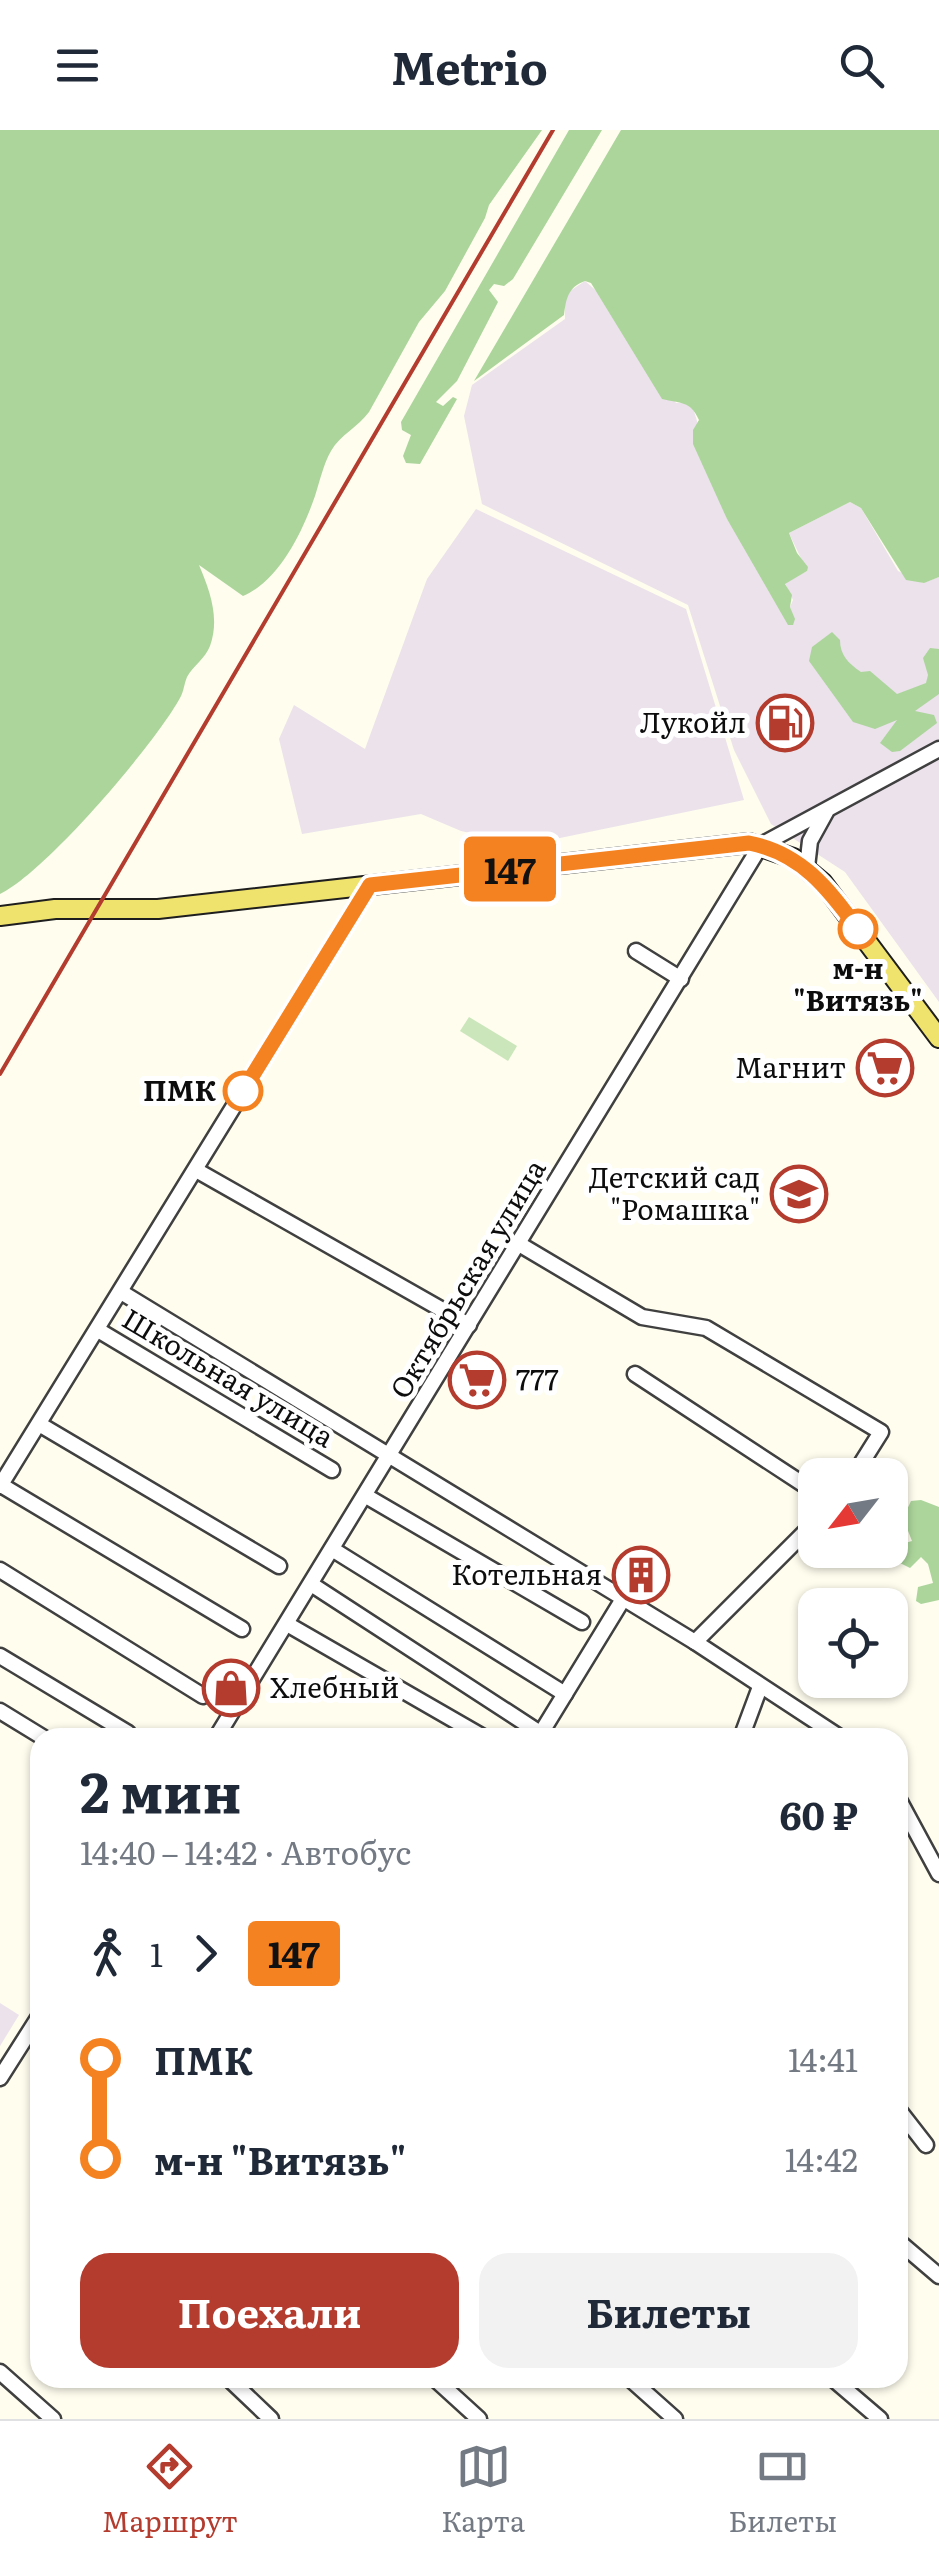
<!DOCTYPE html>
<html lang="ru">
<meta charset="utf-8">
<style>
:root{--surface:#fff;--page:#f2f2f3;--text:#1f2937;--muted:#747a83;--line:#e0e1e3;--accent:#b33c2f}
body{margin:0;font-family:Literata,serif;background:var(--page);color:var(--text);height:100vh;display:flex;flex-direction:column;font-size:38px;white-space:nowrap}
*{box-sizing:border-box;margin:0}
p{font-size:32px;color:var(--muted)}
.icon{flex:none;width:55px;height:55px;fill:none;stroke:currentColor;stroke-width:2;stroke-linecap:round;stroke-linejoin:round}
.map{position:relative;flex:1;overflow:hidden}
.panel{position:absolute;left:30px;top:1598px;width:878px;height:660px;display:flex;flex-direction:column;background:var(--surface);border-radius:30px;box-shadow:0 2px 8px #0004}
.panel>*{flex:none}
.badge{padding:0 20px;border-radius:8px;font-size:35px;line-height:65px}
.needle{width:65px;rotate:239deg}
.buttons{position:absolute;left:798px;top:1328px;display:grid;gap:20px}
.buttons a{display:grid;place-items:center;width:110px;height:110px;border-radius:20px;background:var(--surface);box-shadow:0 2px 8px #0004;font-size:50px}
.map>.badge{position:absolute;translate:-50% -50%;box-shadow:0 0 0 5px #fff}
.legs{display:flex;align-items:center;gap:15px;height:110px;padding:0 50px;font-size:32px}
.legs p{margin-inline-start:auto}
.summary{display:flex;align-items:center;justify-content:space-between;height:170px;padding:0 50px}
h1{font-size:55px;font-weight:700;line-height:75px}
.button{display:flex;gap:20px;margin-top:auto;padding:20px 50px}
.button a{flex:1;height:115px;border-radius:30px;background:var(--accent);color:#fff;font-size:40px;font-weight:700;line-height:115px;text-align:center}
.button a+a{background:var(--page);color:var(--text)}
ul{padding:0 50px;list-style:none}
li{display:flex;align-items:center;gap:35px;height:100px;font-size:38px}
li i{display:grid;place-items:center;width:15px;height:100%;margin:0 12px;background:currentColor}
li i::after{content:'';width:25px;height:25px;margin:-12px;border:8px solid;border-radius:50%;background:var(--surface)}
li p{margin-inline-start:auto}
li:first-child i{background:linear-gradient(#0000 50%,currentColor 0)}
li:last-child i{background:linear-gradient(currentColor 50%,#0000 0)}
header{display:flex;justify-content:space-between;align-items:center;height:130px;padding:0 50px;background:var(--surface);font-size:45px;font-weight:700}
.dock{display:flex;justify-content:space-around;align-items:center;height:140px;border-top:2px solid var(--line);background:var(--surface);font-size:28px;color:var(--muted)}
.dock a{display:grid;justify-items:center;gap:5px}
.dock .current{color:var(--accent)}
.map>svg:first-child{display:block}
</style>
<header><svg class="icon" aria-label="menu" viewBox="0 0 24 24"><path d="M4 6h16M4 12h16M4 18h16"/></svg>Metrio<svg class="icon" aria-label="search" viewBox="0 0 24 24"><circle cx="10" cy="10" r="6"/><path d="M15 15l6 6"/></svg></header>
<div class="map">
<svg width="939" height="2289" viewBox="0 0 939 2289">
<rect width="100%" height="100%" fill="#fefdee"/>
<g fill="#ebe2eb">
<polygon points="585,151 600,164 676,273 687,272 693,278 727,389 794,489 790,477 793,470 785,453 807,441 789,403 850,372 861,378 898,441 923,453 939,447 939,872 845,742 771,694 734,620 688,475 482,374 464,286 472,255 565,189 565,170 570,161"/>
<polygon points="476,379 686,479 744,670 526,715 461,701 421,684 302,704 279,609 294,575 365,619 427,449"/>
<polygon points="0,1873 19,1885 0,1916"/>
</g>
<polygon fill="#cae6ba" points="469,887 517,916 508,931 460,901"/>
<g fill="#acd59b">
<path d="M 0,0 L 542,0 L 489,75 L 485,88 L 445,161 L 419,192 L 369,282 C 358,297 340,305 331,321 C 323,335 320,351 315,366 C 303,401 279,451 243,466 L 199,435 C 210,461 220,488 210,516 C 205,529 193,536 187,547 C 184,554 184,561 180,568 C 154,615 46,742 0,764 Z"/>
<polygon points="569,0 602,0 513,149 504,156 494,154 489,160 498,172 457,251 436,272 443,276 453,267 457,269 420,334 406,333 403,326 411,305 402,300 401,292"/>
<path d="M 621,0 L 939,0 L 939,447 L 924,453 L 906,450 L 861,378 L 850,372 L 789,403 L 797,423 L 808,437 L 807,441 L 785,454 L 792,465 L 790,477 L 795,489 L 793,495 L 788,495 L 727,389 L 693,314 L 693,300 L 699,290 C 690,270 681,274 662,269 L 591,153 L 585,151 C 568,157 566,169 564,185 L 474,251 Z"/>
<path d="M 832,502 L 840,510 C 840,525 848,533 861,542 L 870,541 L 897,564 L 926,553 L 928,545 L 923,528 L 930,518 L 939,519 L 939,564 L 915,581 L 934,585 L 937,593 L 900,621 L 892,622 L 880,613 L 897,590 L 875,599 L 853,592 L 809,531 L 812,517 Z"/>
<polygon points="921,1370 939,1377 939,1470 921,1474 916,1471 918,1457 933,1453 928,1434 921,1427 910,1438 900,1433 894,1422 898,1415 912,1411 903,1388 911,1371"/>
</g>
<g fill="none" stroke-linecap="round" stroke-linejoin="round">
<g stroke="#404040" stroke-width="19">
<g id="minor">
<polyline points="807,737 810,711 826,682"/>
<polyline points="636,821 681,849"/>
<polyline points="196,1040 469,1195"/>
<polyline points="519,1114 642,1187 706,1198 881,1302 854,1345"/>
<polyline points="121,1162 695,1512 841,1608"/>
<polyline points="98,1200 332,1340"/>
<polyline points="635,1244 815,1362"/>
<polyline points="39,1294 279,1436"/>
<polyline points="1,1355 242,1499"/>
<polyline points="0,1356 370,755"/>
<polyline points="366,1366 582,1492"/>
<polyline points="332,1419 565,1564"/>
<polyline points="0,1440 203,1566"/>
<polyline points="311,1454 540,1603"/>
<polyline points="287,1494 485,1608"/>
<polyline points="695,1512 815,1392"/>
<polyline points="0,1526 128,1603"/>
<polyline points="0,1581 44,1608"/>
<polyline points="216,1608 761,715 939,619"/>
<polyline points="538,1608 623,1469"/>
<polyline points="741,1608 760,1557"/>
<polyline points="898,1668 939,1744"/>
<polyline points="0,1948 40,1885"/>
<polyline points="898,1979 926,2015"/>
<polyline points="898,2111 939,2146"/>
<polyline points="0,2242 53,2289"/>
<polyline points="228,2248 271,2289"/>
<polyline points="434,2248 479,2289"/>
<polyline points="629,2248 675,2289"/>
<polyline points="832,2248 880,2289"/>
</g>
</g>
<g stroke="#1e1e1e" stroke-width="22">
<polyline id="major" points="0,786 55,779 158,779 749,713 793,728 823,753 939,908"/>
</g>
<use href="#minor" stroke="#fff" stroke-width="14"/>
<use href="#major" stroke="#efe26d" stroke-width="18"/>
<polyline stroke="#b33c2f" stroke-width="4" points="0,944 553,0"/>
</g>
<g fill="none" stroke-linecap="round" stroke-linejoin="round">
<g stroke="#fff" stroke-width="22">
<path id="line-1" d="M 243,961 L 370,755 L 749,713 C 801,723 828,758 858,799"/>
</g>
<use href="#line-1" stroke="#f58220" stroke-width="15"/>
</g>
<defs>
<g id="fuel-ring" transform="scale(2.875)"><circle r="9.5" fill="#fff" stroke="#b33c2f" stroke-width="1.5"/><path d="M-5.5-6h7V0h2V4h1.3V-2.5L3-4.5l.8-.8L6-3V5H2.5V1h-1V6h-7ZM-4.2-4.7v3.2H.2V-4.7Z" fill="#b33c2f"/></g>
<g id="supermarket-ring" transform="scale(2.875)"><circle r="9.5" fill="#fff" stroke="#b33c2f" stroke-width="1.5"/><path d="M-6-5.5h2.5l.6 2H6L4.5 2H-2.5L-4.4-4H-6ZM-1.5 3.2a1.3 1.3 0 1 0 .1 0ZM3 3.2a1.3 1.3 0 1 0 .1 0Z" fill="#b33c2f"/></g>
<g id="school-ring" transform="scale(2.875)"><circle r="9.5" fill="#fff" stroke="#b33c2f" stroke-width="1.5"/><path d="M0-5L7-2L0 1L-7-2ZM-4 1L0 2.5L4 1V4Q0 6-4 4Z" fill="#b33c2f"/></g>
<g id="building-ring" transform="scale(2.875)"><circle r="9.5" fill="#fff" stroke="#b33c2f" stroke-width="1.5"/><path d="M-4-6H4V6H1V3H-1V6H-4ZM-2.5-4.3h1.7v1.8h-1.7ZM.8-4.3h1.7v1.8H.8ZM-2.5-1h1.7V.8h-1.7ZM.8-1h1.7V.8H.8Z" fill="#b33c2f"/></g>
<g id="shop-ring" transform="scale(2.875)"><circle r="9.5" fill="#fff" stroke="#b33c2f" stroke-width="1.5"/><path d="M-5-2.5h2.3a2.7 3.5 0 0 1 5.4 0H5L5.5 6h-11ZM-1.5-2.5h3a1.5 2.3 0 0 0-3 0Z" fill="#b33c2f"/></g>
</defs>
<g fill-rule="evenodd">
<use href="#fuel-ring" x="785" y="593"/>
<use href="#supermarket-ring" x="885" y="938"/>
<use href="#school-ring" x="799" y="1064"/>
<use href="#supermarket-ring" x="477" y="1250"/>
<use href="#building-ring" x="641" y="1445"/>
<use href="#shop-ring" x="231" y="1558"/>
</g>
<g fill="#fff" stroke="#f58220" stroke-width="5">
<circle cx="858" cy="799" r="18"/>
<circle cx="243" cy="961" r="18"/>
</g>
<g text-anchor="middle" stroke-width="10" stroke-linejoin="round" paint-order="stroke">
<g font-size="28" fill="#0d0d0d" stroke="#fff" text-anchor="end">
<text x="746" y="603">Лукойл</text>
<text x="846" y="948">Магнит</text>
<text x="760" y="1058">Детский сад<tspan x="760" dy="32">"Ромашка"</tspan></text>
<text x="516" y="1260" text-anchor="start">777</text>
<text x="602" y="1455">Котельная</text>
<text x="270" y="1568" text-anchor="start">Хлебный</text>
</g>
<g font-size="28" font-weight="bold" fill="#0d0d0d" stroke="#fff">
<text x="858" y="849">м-н<tspan x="858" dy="32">"Витязь"</tspan></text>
<text x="216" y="971" text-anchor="end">ПМК</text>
</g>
<g font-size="28" fill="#0d0d0d" stroke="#fff">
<text transform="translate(468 1149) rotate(-59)" y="10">Октябрьская улица</text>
<text transform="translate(228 1248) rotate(31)" y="10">Школьная улица</text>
</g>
</g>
</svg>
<div class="buttons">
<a><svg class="needle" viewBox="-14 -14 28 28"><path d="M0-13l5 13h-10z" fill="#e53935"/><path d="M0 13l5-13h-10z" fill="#747a83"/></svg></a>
<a><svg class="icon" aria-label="locate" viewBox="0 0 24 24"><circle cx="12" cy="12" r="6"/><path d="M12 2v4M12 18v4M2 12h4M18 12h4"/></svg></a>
</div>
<b class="badge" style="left:510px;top:739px;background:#f58220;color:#111">147</b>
<section class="panel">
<div class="summary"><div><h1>2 мин</h1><p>14:40 – 14:42 · Автобус</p></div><b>60 ₽</b></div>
<div class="legs"><svg class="icon" aria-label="walk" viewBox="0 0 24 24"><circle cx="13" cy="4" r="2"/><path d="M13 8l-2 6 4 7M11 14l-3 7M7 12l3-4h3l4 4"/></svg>1<svg class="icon" aria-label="forward" viewBox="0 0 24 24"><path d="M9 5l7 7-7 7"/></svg><b class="badge" style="background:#f58220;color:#111">147</b></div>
<ul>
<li><i style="color:#f58220"></i><b>ПМК</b><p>14:41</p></li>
<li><i style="color:#f58220"></i><b>м-н &quot;Витязь&quot;</b><p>14:42</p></li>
</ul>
<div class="button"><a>Поехали</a><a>Билеты</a></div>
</section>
</div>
<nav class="dock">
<a class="current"><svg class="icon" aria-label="directions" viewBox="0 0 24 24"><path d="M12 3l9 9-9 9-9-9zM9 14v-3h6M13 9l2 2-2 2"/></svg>Маршрут</a>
<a><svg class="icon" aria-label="map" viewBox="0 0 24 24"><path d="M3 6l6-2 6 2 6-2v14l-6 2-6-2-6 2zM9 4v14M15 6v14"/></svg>Карта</a>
<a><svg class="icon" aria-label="tickets" viewBox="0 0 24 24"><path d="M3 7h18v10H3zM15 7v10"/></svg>Билеты</a>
</nav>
